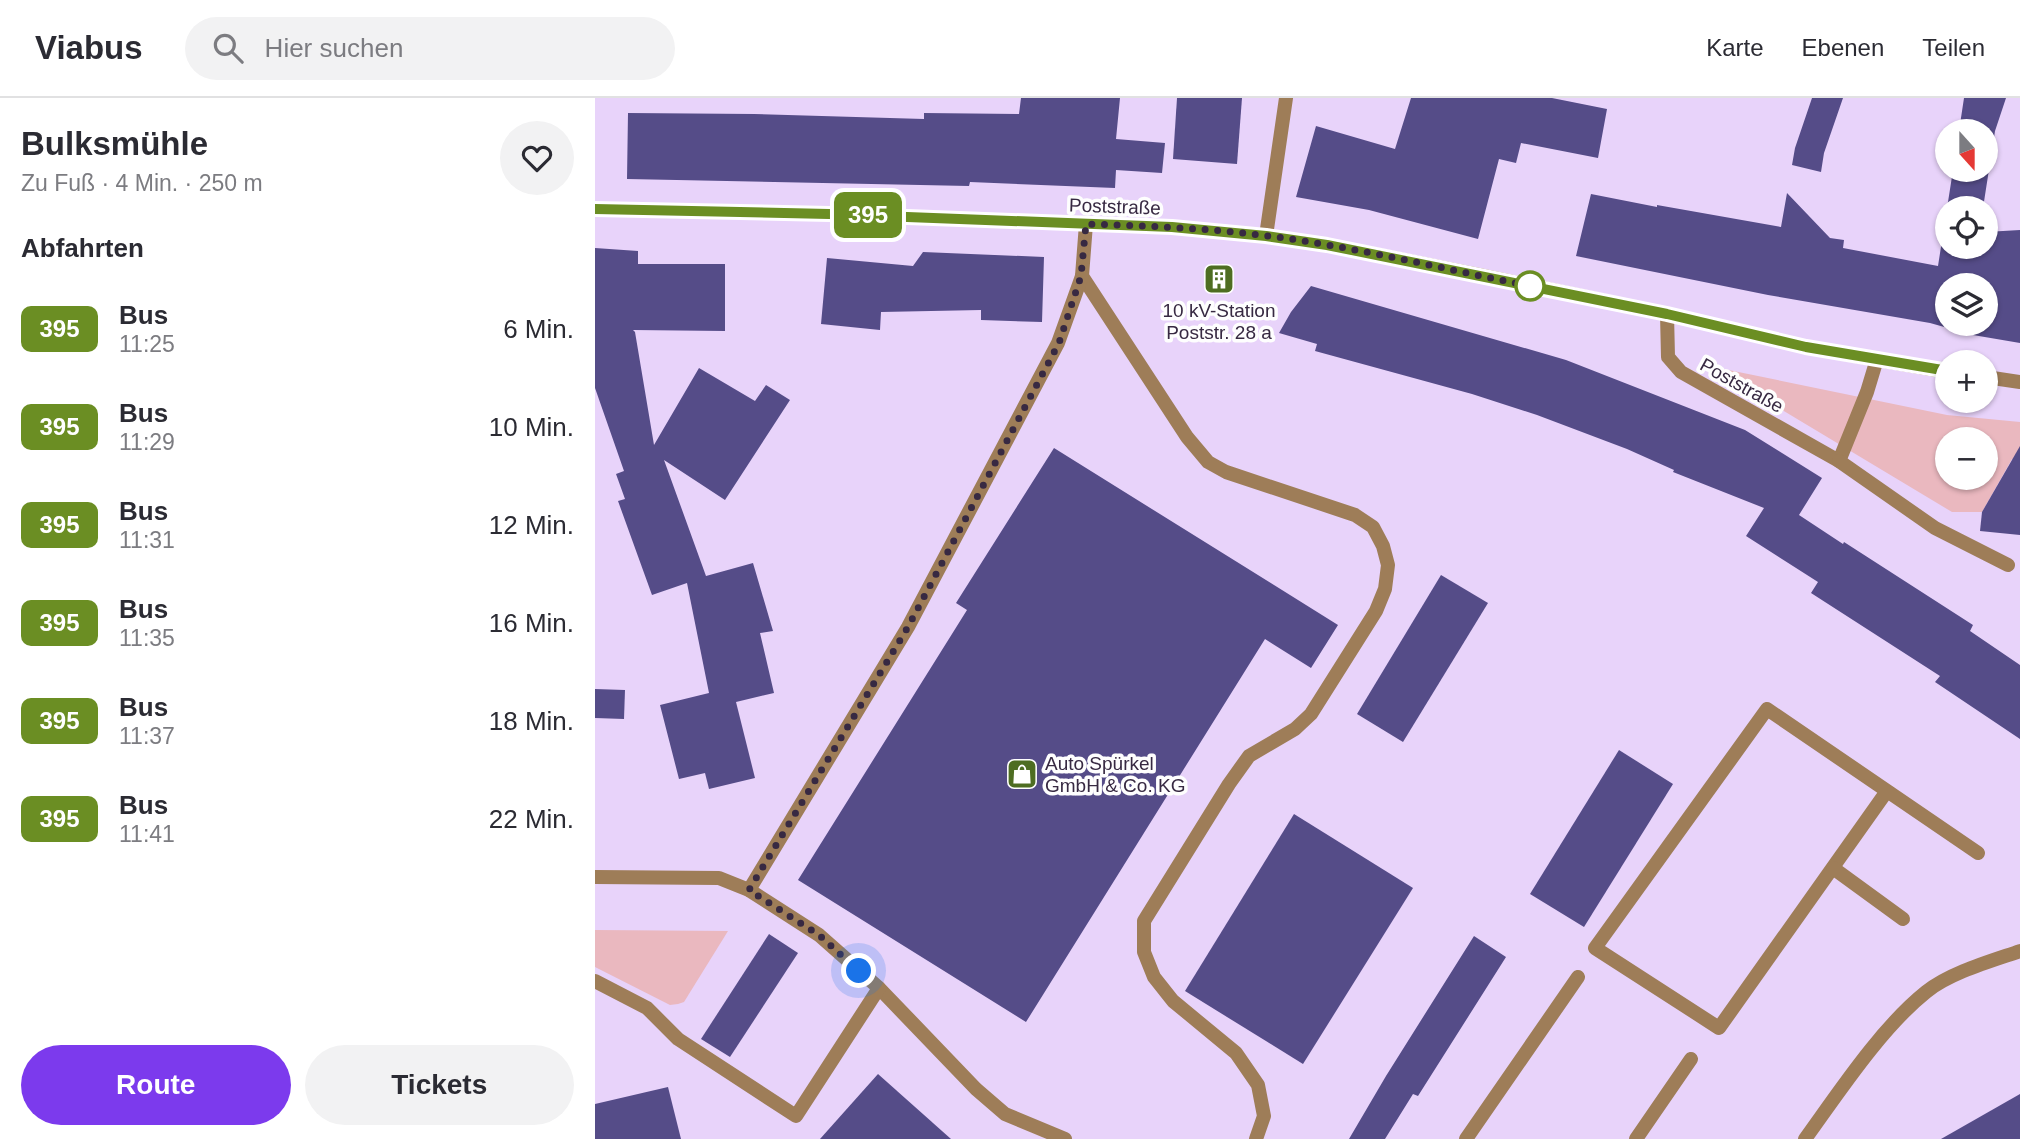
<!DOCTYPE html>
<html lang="de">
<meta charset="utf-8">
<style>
:root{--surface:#fff;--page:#f2f2f3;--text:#2b2b33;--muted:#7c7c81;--line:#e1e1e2;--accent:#7c3aed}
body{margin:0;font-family:Arial,sans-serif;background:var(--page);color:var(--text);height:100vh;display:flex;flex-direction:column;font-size:26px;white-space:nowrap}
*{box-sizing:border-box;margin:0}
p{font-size:23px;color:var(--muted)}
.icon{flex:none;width:38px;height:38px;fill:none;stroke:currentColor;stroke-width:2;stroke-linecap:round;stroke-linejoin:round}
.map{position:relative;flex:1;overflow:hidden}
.panel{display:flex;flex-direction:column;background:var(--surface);width:595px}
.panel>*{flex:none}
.badge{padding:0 14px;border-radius:10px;font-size:24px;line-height:46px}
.needle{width:46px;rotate:159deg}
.tools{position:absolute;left:1340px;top:21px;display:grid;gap:14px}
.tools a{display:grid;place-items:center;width:63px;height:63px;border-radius:50%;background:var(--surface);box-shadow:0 2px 5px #0004;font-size:35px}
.you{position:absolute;width:35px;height:35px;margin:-18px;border:5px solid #fff;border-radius:50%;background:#1a73e8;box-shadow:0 0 0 10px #1a73e833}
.map>.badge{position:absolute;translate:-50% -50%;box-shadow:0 0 0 4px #fff}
h2{padding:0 21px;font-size:26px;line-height:63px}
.round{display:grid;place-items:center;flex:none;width:74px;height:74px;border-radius:37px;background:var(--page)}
.head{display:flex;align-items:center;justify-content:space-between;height:119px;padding:0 21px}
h1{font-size:33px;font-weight:700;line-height:52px}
.action{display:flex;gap:14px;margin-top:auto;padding:14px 21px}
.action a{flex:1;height:80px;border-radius:42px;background:var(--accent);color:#fff;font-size:28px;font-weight:700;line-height:80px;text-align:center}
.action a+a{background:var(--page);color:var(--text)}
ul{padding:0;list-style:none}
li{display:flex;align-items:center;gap:21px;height:98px;padding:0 21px}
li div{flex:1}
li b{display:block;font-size:26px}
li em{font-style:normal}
li .badge{min-width:77px;font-weight:700;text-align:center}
header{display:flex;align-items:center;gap:42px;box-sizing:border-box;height:98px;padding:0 35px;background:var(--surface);border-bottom:2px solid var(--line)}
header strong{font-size:33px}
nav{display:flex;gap:38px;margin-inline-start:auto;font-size:24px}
.search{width:490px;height:63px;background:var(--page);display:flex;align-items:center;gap:18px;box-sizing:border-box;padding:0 24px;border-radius:38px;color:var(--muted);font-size:26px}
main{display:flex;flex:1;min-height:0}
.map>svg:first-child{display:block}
</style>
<header>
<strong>Viabus</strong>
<div class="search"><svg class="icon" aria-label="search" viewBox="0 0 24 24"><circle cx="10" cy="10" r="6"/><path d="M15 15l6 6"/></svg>Hier suchen</div>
<nav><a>Karte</a><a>Ebenen</a><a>Teilen</a></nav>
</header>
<main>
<section class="panel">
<div class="head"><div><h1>Bulksmühle</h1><p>Zu Fuß · 4 Min. · 250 m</p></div><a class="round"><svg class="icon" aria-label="heart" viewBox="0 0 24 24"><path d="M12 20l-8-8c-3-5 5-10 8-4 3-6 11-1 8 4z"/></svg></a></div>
<h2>Abfahrten</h2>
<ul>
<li><span class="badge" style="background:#6b8e23;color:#fff">395</span><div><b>Bus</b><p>11:25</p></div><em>6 Min.</em></li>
<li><span class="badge" style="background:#6b8e23;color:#fff">395</span><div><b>Bus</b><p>11:29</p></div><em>10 Min.</em></li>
<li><span class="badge" style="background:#6b8e23;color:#fff">395</span><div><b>Bus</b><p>11:31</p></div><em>12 Min.</em></li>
<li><span class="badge" style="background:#6b8e23;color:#fff">395</span><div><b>Bus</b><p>11:35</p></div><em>16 Min.</em></li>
<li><span class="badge" style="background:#6b8e23;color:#fff">395</span><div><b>Bus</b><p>11:37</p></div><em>18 Min.</em></li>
<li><span class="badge" style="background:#6b8e23;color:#fff">395</span><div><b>Bus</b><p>11:41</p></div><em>22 Min.</em></li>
</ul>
<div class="action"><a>Route</a><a>Tickets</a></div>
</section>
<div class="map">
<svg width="1425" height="1041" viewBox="0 0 1425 1041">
<rect width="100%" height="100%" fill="#e8d3fa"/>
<g fill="#eab8bf" fill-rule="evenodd">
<path d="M 1114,268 L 1352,317 L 1425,324 L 1425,362 L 1417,361 L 1387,414 L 1357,414 ZM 1353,341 L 1391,341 L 1391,380 L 1353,380 Z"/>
<polygon points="0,832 133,833 89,904 83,906 75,907 0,869"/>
</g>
<g fill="#554c88" fill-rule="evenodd">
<polygon points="426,0 525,0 521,41 570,45 567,75 521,72 520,90 375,84 374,88 32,81 33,15 159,16 329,21 329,15 424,16"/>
<polygon points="582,0 647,0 642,66 578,61"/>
<polygon points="816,0 957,0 1012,11 1003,60 926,45 921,65 904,61 883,141 774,112 701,99 721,28 800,51"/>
<polygon points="1217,0 1248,0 1229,55 1226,74 1197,67 1200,50"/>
<path d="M 1369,0 L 1411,0 L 1400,33 L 1388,110 L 1353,110 L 1353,149 L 1391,149 L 1391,134 L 1425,132 L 1425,245 L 1378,237 L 1335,225 L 1173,197 L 981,158 L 996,96 L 1062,109 L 1062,107 L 1186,129 L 1192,95 L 1235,140 L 1249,142 L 1248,150 L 1343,168 L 1358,72 L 1391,72 L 1391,33 L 1364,33 ZM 1353,187 L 1391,187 L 1391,226 L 1353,226 Z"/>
<polygon points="0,150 43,153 43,166 130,166 130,233 38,232 40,234 59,347 104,270 160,303 171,287 195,302 130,402 69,362 111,478 158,465 178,533 165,535 179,595 141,604 160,680 114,691 110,675 84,681 65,607 114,595 92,485 57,497 23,403 30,401 21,376 29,373 0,290"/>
<polygon points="328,154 449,159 447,224 386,222 386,212 286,214 285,232 226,226 232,160 318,168"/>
<polygon points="716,188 971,262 1150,332 1227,380 1204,417 1248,446 1249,444 1378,527 1375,533 1425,567 1425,641 1340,584 1345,578 1216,495 1223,484 1151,438 1169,410 1078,374 1079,372 1032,351 942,317 877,296 720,253 722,246 684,235 696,214"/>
<polygon points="1425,348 1425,437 1385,433 1387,414"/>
<polygon points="459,350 743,527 716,570 670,541 431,924 203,782 372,512 361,505"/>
<polygon points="846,477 893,505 808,644 762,616"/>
<polygon points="0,591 30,592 29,621 0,620"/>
<polygon points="1024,652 1078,686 989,829 935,796"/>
<polygon points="699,716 818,790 708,966 590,893"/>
<polygon points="174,836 203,855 135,959 106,941"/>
<polygon points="879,838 911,859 823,998 818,996 790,1041 754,1041 791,978"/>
<polygon points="283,976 356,1041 225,1041"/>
<polygon points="73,989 86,1041 0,1041 0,1006"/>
<polygon points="1425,996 1425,1041 1346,1041"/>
</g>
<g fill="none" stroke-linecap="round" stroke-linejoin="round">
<g stroke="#9e7d58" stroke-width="14">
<polyline points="491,126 487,178 592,339 613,364 631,374 760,417 778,429 788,448 793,467 790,491 781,513 716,616 700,631 654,658 634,686 549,823 549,854 559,879 578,903 641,955 663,987 669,1018 661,1041"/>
<polyline points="1292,693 1124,930 1000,850 1172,611 1383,755"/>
<polyline points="1238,770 1308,821"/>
<polyline points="0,779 124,780 154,792 224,837 284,890 381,991 410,1016 470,1041"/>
<polyline points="154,792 313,529 463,245 487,178"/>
<polyline points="0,883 52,910 83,941 201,1018 284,890"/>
<polyline points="871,1041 983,879"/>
<polyline points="1041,1041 1096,961"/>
<path d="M 1210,1041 C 1244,994 1286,930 1331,894 C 1354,875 1396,863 1425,853"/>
</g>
<g stroke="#9e7d58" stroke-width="14">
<polyline points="671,138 691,0"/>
<polyline points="1072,216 1073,259 1086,274 1244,363 1272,294 1282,261"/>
<polyline points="1244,363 1340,430 1413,467"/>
</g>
<g stroke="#9e7d58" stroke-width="14">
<polyline points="0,111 234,116 577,129 671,138 732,147 885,177 1072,216 1211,249 1353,274"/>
<polyline points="1391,279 1425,284"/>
</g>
</g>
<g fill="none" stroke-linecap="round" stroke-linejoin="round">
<g stroke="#fff" stroke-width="16">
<polyline id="line" points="0,111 234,116 577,129 671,138 732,147 1072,216 1211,249 1353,273"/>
</g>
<use href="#line" stroke="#6b8e23" stroke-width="10"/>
<path stroke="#372942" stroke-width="7" stroke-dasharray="0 12.6" d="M 264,873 L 224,837 L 154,792 L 313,529 L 464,245 L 486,178 L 491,126 C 552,128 612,130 673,138 C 761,149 848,171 935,188"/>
</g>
<defs>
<g id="building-square" transform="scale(1.575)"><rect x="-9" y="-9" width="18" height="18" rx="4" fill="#4e6d22" stroke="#fefefe"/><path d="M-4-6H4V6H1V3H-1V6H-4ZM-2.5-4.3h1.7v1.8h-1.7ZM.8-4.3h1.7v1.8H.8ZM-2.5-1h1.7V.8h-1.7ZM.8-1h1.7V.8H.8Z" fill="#fff"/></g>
<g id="shop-square" transform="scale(1.575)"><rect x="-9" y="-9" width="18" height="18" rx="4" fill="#4e6d22" stroke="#fefefe"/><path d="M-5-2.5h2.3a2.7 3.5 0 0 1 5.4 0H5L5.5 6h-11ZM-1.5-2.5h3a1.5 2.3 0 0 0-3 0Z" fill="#fff"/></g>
</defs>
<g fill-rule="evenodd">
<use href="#building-square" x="624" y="181"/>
<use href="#shop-square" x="427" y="676"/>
</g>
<circle fill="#fff" stroke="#6b8e23" stroke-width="3.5" cx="935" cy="188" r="14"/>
<g text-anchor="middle" stroke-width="7" stroke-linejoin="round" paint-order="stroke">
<g font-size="19" fill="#372942" stroke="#fefefe">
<text transform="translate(520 108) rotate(2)" y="7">Poststraße</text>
<text transform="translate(1147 287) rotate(29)" y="7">Poststraße</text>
</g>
<g font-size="19" fill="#372942" stroke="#fefefe">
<text x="624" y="219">10 kV-Station<tspan x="624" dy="22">Poststr. 28 a</tspan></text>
<text x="450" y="672" text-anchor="start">Auto Spürkel<tspan x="450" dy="22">GmbH &amp; Co. KG</tspan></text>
</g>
</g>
</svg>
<div class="tools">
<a><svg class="needle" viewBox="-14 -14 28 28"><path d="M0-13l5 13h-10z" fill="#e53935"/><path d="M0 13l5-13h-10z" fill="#7c7c81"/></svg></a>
<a><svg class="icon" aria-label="locate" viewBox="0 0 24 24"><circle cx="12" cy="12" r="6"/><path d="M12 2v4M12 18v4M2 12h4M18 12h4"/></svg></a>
<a><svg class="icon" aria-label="layers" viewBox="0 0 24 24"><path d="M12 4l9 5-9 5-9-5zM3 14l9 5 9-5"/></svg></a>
<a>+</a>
<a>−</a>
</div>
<div class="you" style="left:264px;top:873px"></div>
<b class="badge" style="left:273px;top:117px;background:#6b8e23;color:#fff">395</b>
</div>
</main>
